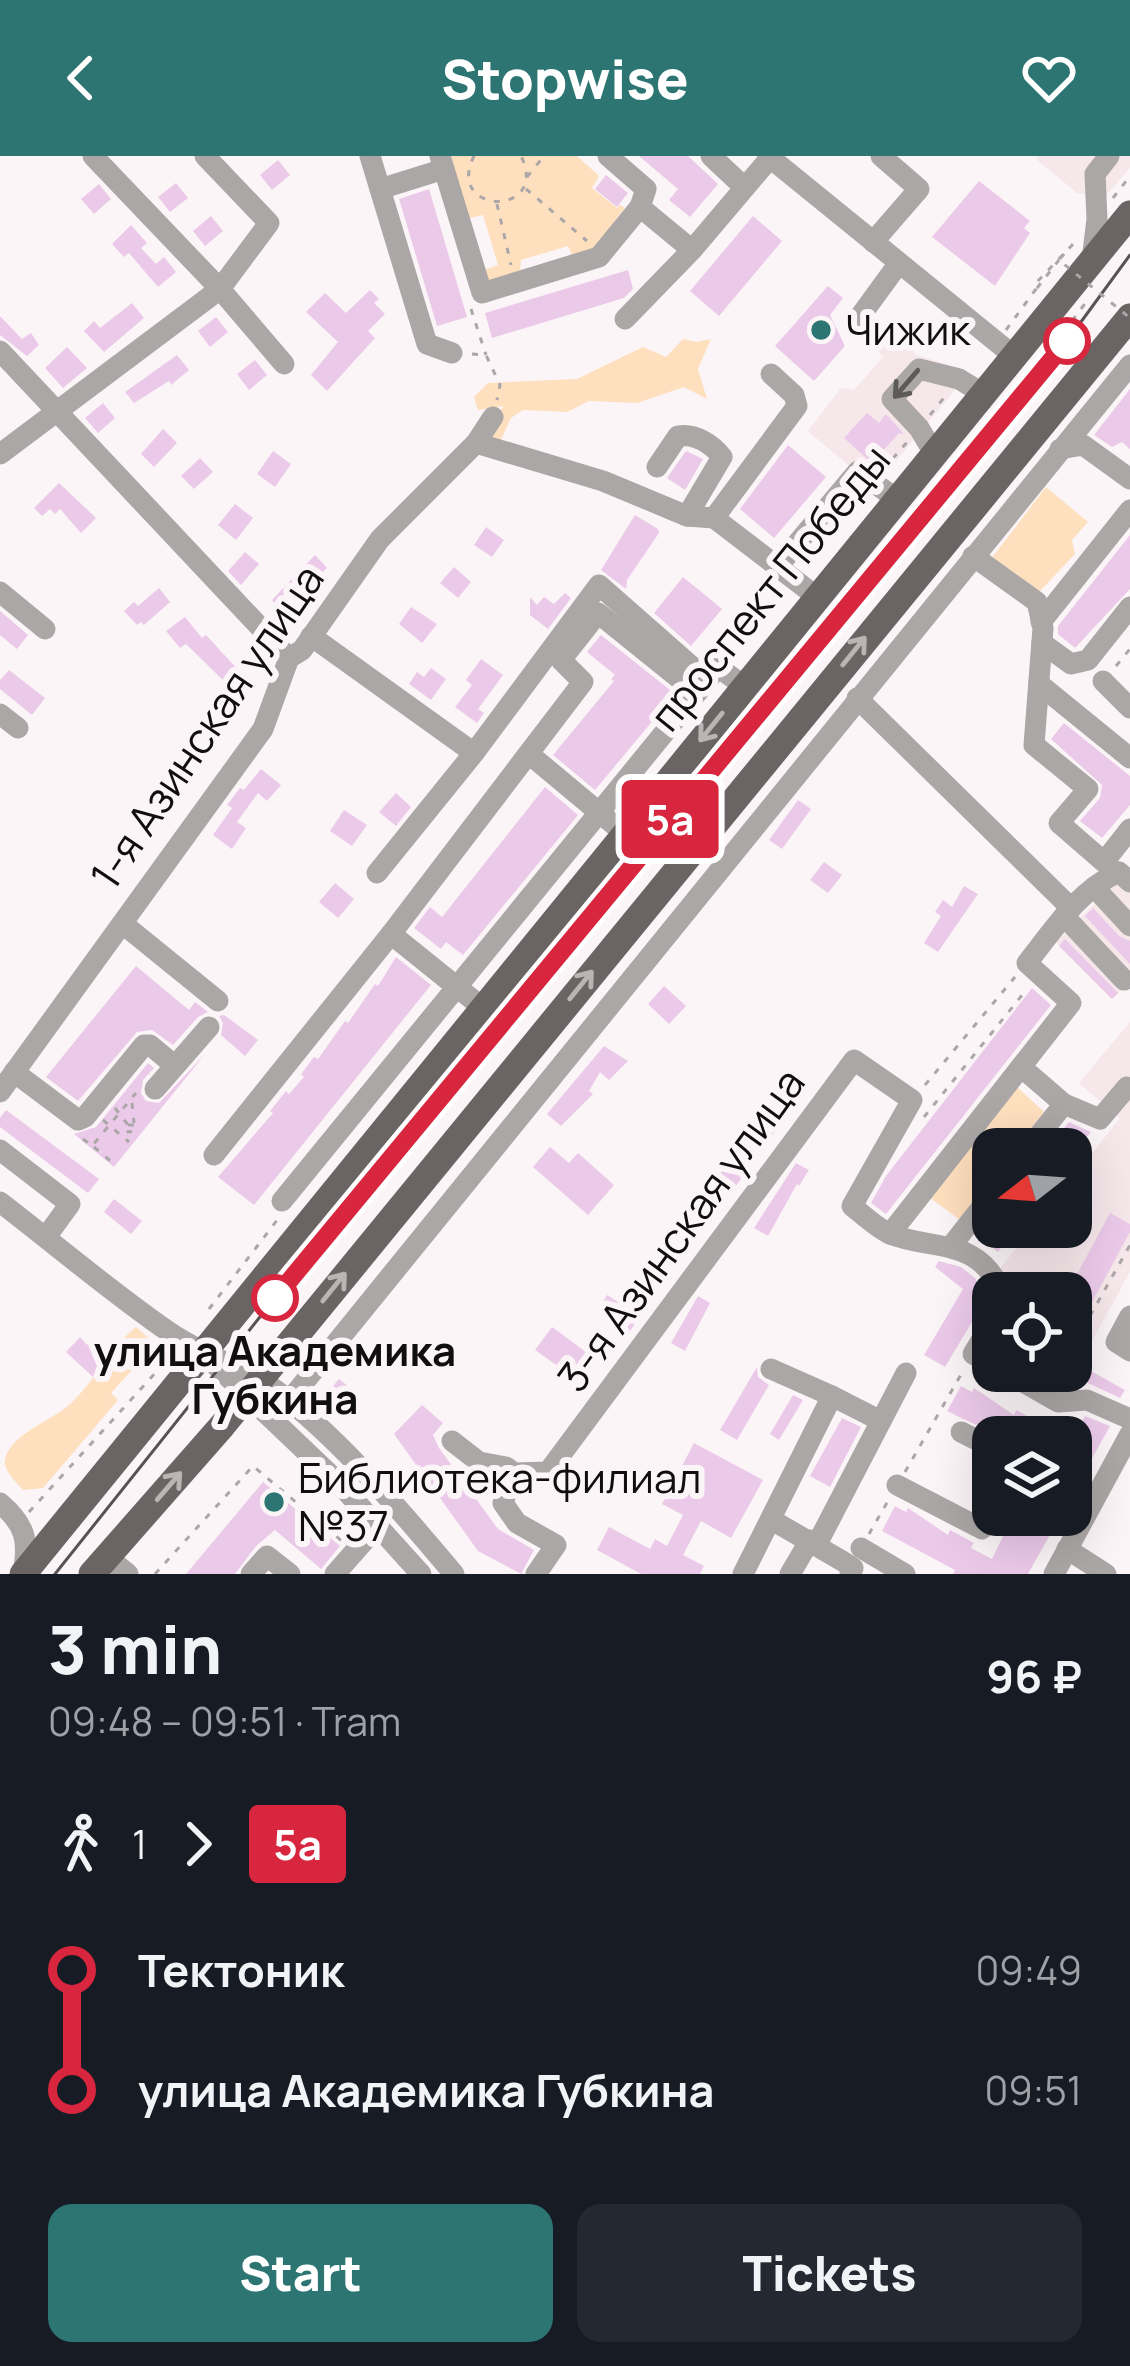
<!DOCTYPE html>
<meta charset="utf-8">
<style>
:root{--surface:#171b24;--page:#242831;--text:#f1f3f6;--muted:#9ea1a6;--accent:#2c7573}
body{margin:0;font-family:Manrope,sans-serif;background:var(--page);color:var(--text);height:100vh;display:flex;flex-direction:column;font-size:45px;white-space:nowrap}
*{box-sizing:border-box;margin:0}
p{font-size:39px;color:var(--muted)}
.icon{flex:none;width:66px;height:66px;fill:none;stroke:currentColor;stroke-width:2;stroke-linecap:round;stroke-linejoin:round}
.map{position:relative;height:1418px;overflow:hidden}
.sheet{display:flex;flex-direction:column;background:var(--surface);flex:1}
.sheet>*{flex:none}
.badge{padding:0 24px;border-radius:9px;font-size:42px;line-height:78px}
.needle{width:78px;rotate:253deg}
.fabs{position:absolute;left:972px;top:972px;display:grid;gap:24px}
.fabs a{display:grid;place-items:center;width:120px;height:120px;border-radius:24px;background:var(--surface);box-shadow:0 12px 48px #0002;font-size:60px}
.map>.badge{position:absolute;translate:-50% -50%;box-shadow:0 0 0 6px #fff}
.legs{display:flex;align-items:center;gap:18px;height:132px;padding:0 48px;font-size:39px}
.legs p{margin-inline-start:auto}
.headline{display:flex;align-items:center;justify-content:space-between;height:204px;padding:0 48px}
h1{font-size:66px;font-weight:800;line-height:90px}
.cta{display:flex;gap:24px;margin-top:auto;padding:24px 48px}
.cta a{flex:1;height:138px;border-radius:24px;background:var(--accent);color:#fff;font-size:48px;font-weight:800;line-height:138px;text-align:center}
.cta a+a{background:var(--page);color:var(--text)}
ul{padding:0 48px;list-style:none}
li{display:flex;align-items:center;gap:42px;height:120px;font-size:45px}
li i{display:grid;place-items:center;width:18px;height:100%;margin:0 15px;background:currentColor}
li i::after{content:'';width:30px;height:30px;margin:-15px;border:9px solid;border-radius:50%;background:var(--surface)}
li p{margin-inline-start:auto}
li:first-child i{background:linear-gradient(#0000 50%,currentColor 0)}
li:last-child i{background:linear-gradient(currentColor 50%,#0000 0)}
header{display:flex;justify-content:space-between;align-items:center;height:156px;padding:0 48px;background:var(--accent);color:#fff;font-size:54px;font-weight:800}
.map>svg:first-child{display:block}
</style>
<header><svg class="icon" aria-label="back" viewBox="0 0 24 24"><path d="M15 5l-7 7 7 7"/></svg>Stopwise<svg class="icon" aria-label="heart" viewBox="0 0 24 24"><path d="M12 20l-8-8c-3-5 5-10 8-4 3-6 11-1 8 4z"/></svg></header>
<div class="map">
<svg width="1130" height="1418" viewBox="0 0 1130 1418">
<rect width="100%" height="100%" fill="#fcf5f7"/>
<g fill="#f6e7eb">
<polygon points="1039,0 1130,0 1130,12 1104,42 1077,37 1036,3"/>
<polygon points="897,171 916,199 960,212 959,223 956,233 874,331 808,275 841,232 854,234 883,201 872,189"/>
<polygon points="1119,723 1130,735 1130,826 1112,843 1056,786"/>
<polygon points="1130,866 1130,1116 1092,1185 1071,1174 1071,1137 1014,1137 998,1115 1033,1071 1071,1071 1071,1024 1120,962 1079,927"/>
</g>
<g fill="#fedfbe">
<polygon points="446,0 577,0 599,20 592,32 617,52 620,49 625,52 615,64 618,68 594,97 572,99 568,90 521,104 520,118 492,127 482,119 484,114 498,109 483,59 466,63"/>
<polygon points="683,183 697,186 711,183 698,213 707,243 684,231 637,247 589,245 567,256 523,254 511,262 499,288 487,282 503,250 478,254 474,241 488,227 577,223 643,191 666,201"/>
<polygon points="1046,331 1088,366 1072,384 1075,398 1037,438 991,403"/>
<polygon points="1017,931 1044,956 1015,993 993,993 993,1022 960,1064 929,1041"/>
<path d="M 136,1171 L 153,1186 L 151,1196 L 138,1213 L 129,1217 L 111,1237 L 118,1244 L 43,1332 L 23,1334 C 17,1327 2,1313 5,1303 C 12,1277 51,1265 69,1249 C 96,1225 108,1193 136,1171 Z"/>
</g>
<g fill="#ebcae9">
<polygon points="639,0 688,0 718,28 690,61 669,44 678,33"/>
<polygon points="278,4 290,19 272,34 260,19"/>
<polygon points="606,19 628,37 617,51 595,33"/>
<polygon points="979,25 1030,65 1024,72 1030,77 995,130 932,81"/>
<polygon points="176,27 188,42 170,56 158,41"/>
<polygon points="99,28 111,43 94,58 81,43"/>
<polygon points="429,33 467,161 437,170 399,43"/>
<polygon points="211,60 223,75 205,90 193,75"/>
<polygon points="753,60 782,85 719,160 690,135"/>
<polygon points="131,69 147,87 141,92 156,108 164,101 176,116 158,131 129,97 124,101 112,88"/>
<polygon points="628,114 633,133 624,142 492,182 485,157"/>
<polygon points="828,130 843,142 830,159 845,190 814,225 775,190"/>
<polygon points="370,134 379,143 374,147 385,158 368,175 375,182 327,235 311,219 338,186 306,156 325,137 346,157"/>
<polygon points="132,147 144,162 104,196 84,175 94,165 100,172"/>
<polygon points="0,160 22,183 31,177 39,189 27,200 0,179"/>
<polygon points="216,161 228,176 210,191 198,175"/>
<polygon points="67,191 87,212 63,232 45,212"/>
<polygon points="177,199 189,214 171,229 169,225 134,247 125,236"/>
<polygon points="255,204 267,219 249,234 237,218"/>
<polygon points="1130,233 1130,293 1122,286 1112,291 1094,279"/>
<polygon points="103,247 115,262 98,277 85,262"/>
<polygon points="867,257 879,267 886,258 904,278 899,277 872,307 844,282"/>
<polygon points="163,273 177,287 154,311 141,298"/>
<polygon points="788,289 826,321 774,382 740,353"/>
<polygon points="273,295 291,308 275,331 257,318"/>
<polygon points="686,295 703,303 685,334 667,322"/>
<polygon points="200,302 213,316 194,333 181,320"/>
<polygon points="59,327 96,362 81,377 60,353 55,358 50,353 42,360 34,352"/>
<polygon points="235,348 253,362 236,384 218,369"/>
<polygon points="635,359 658,373 659,377 627,424 626,433 601,414"/>
<polygon points="486,371 504,384 492,401 474,389"/>
<polygon points="1130,379 1130,433 1075,492 1058,478 1058,470"/>
<polygon points="245,396 259,408 241,429 228,415"/>
<polygon points="315,399 327,412 284,457 272,444"/>
<polygon points="454,411 471,426 458,442 440,427"/>
<polygon points="683,421 722,453 691,490 654,457"/>
<polygon points="159,432 170,446 144,469 141,466 137,469 124,455 134,446 138,450"/>
<polygon points="565,437 571,442 548,473 530,459 530,441 537,449 544,441 554,448"/>
<polygon points="411,451 437,468 422,487 399,468"/>
<polygon points="0,455 28,479 17,493 0,479"/>
<polygon points="185,461 202,482 206,479 241,517 229,530 186,488 180,492 166,475"/>
<polygon points="601,479 675,538 595,634 553,599 614,525 611,523 615,519 587,496"/>
<polygon points="481,503 503,519 478,553 484,557 477,567 455,551 472,529 466,524"/>
<polygon points="431,512 446,523 431,544 409,528 417,516 424,521"/>
<polygon points="9,514 45,542 32,559 0,533 0,524"/>
<polygon points="1064,567 1130,620 1130,649 1102,682 1080,665 1100,642 1102,629 1051,583"/>
<polygon points="261,613 281,629 267,645 258,637 237,666 246,672 232,693 213,679 232,652 227,649 240,632 244,634"/>
<polygon points="545,631 578,659 463,799 446,786 441,793 414,772 430,751 442,761"/>
<polygon points="396,637 411,651 396,670 379,656"/>
<polygon points="798,644 811,653 782,693 769,684"/>
<polygon points="344,654 367,669 352,690 330,675"/>
<polygon points="824,706 842,719 828,737 810,724"/>
<polygon points="335,727 354,743 338,762 319,746"/>
<polygon points="964,730 978,738 938,796 924,787 941,760 935,756 943,744 952,751"/>
<polygon points="1093,752 1119,780 1130,785 1130,808 1085,760"/>
<polygon points="1065,783 1118,837 1112,843 1059,790"/>
<polygon points="396,801 431,829 254,1049 218,1021 273,957 270,955 286,935 289,938 304,921 301,918 314,901 318,903 345,865 348,867 375,828 378,830"/>
<polygon points="136,810 189,854 195,846 208,856 198,861 173,889 152,874 137,876 78,945 46,921"/>
<polygon points="664,830 686,850 669,868 648,848"/>
<polygon points="1032,832 1051,849 886,1058 871,1047 886,1020"/>
<polygon points="224,859 258,884 245,900 221,879 223,867 219,860"/>
<polygon points="604,890 628,905 609,924 600,916 589,935 593,938 561,970 547,958"/>
<polygon points="205,898 114,1011 74,978 96,971 148,907 154,912 143,924 141,937 146,945 159,947"/>
<polygon points="779,939 793,948 764,992 750,983"/>
<polygon points="6,954 99,1023 88,1037 0,971 0,962"/>
<polygon points="1069,966 1091,976 1078,993 1047,993"/>
<polygon points="550,991 569,1007 578,997 614,1029 588,1059 533,1011"/>
<polygon points="732,1003 747,1015 735,1031 729,1026 713,1051 700,1042"/>
<polygon points="796,1007 809,1014 799,1030 797,1028 768,1080 754,1072"/>
<polygon points="114,1043 142,1065 131,1078 104,1056"/>
<polygon points="1110,1057 1130,1068 1130,1076 1084,1161 1071,1154 1071,1137 1067,1137"/>
<polygon points="993,1061 993,1071 1017,1071 998,1096 978,1080"/>
<polygon points="939,1105 961,1111 975,1122 987,1141 945,1211 924,1199 963,1133 935,1111"/>
<polygon points="607,1139 640,1160 630,1175 598,1155"/>
<polygon points="698,1140 710,1147 685,1195 671,1187"/>
<polygon points="552,1171 586,1196 569,1218 535,1194"/>
<polygon points="80,1181 87,1189 91,1185 110,1203 93,1221 66,1196"/>
<polygon points="1071,1204 1125,1234 1120,1242 1071,1219"/>
<polygon points="757,1211 758,1221 769,1229 737,1284 720,1274"/>
<polygon points="339,1223 353,1234 332,1259 318,1248"/>
<polygon points="961,1230 972,1236 974,1232 1014,1259 1016,1254 1040,1267 1037,1272 1054,1281 1003,1281 959,1261 947,1255"/>
<polygon points="793,1239 803,1244 779,1284 770,1278"/>
<polygon points="422,1249 443,1267 433,1279 439,1292 498,1373 534,1394 521,1418 478,1395 394,1278"/>
<polygon points="1085,1260 1110,1270 1081,1322 1071,1318 1071,1286"/>
<polygon points="842,1262 861,1271 830,1331 810,1320"/>
<polygon points="694,1287 763,1324 731,1382 701,1365 683,1399 704,1410 700,1418 641,1418 597,1394 609,1371 650,1393 655,1383 667,1390 683,1359 662,1348"/>
<polygon points="263,1326 340,1390 321,1413 275,1374 256,1390 235,1418 186,1418"/>
<polygon points="895,1350 906,1356 908,1352 948,1379 950,1374 974,1387 971,1392 992,1403 1013,1359 1061,1359 1028,1418 953,1418 955,1414 882,1375"/>
</g>
<g fill="none" stroke-linecap="round" stroke-linejoin="round">
<g stroke="#aba6a7" stroke-width="3" stroke-dasharray="6 9" stroke-linecap="butt">
<path d="M 474,0 C 444,60 551,61 521,0"/>
<polyline points="527,21 544,0"/>
<polyline points="526,33 587,85"/>
<polyline points="1113,42 1130,20"/>
<polyline points="497,48 511,109"/>
<polyline points="1037,132 1059,104"/>
<polyline points="471,153 486,199"/>
<polyline points="1006,174 1036,133 1035,128 1076,85"/>
<polyline points="1054,189 1087,145"/>
<polyline points="472,198 486,199 500,229 497,244"/>
<polyline points="930,259 947,238"/>
<polyline points="883,314 908,285"/>
<polyline points="804,411 854,349"/>
<polyline points="735,502 782,437"/>
<polyline points="1116,510 1130,493"/>
<polyline points="925,929 1015,821"/>
<polyline points="132,947 134,967"/>
<polyline points="115,952 128,969"/>
<polyline points="924,961 1027,833"/>
<polyline points="103,964 129,986"/>
<polygon points="128,969 134,969 135,975 128,976"/>
<polyline points="83,983 92,990 136,937"/>
<polyline points="94,991 113,1007"/>
<polyline points="209,1153 278,1063"/>
<polyline points="1090,1160 1130,1089"/>
<polyline points="905,1316 963,1215"/>
<polyline points="29,1356 158,1214"/>
<polyline points="869,1378 888,1345"/>
<polyline points="155,1418 253,1310 343,1386"/>
</g>
<g stroke="#aaa7a6" stroke-width="21">
<polyline points="93,0 220,133 284,208"/>
<polyline points="370,0 427,188 452,197"/>
<polyline points="440,0 482,137 599,101 640,51"/>
<polyline points="608,0 646,33 640,51 692,94 770,2"/>
<polyline points="711,0 744,31"/>
<polyline points="768,0 1014,200"/>
<polyline points="380,33 444,13"/>
<polyline points="873,86 919,33 881,0"/>
<polyline points="1092,104 1097,63 1095,18 1109,0"/>
<polyline points="625,163 692,94"/>
<polyline points="856,166 899,107"/>
<polyline points="0,195 289,502"/>
<polyline points="771,218 794,239 797,250 714,362 817,441"/>
<polyline points="476,287 603,325 687,360 714,362"/>
<polyline points="1060,293 1083,289 1130,323"/>
<polyline points="934,297 919,272 892,243 919,213 959,223 982,237"/>
<polyline points="0,298 220,133 269,67 205,0"/>
<path d="M 657,311 L 678,280 C 695,277 712,288 722,301 L 687,360"/>
<polyline points="973,400 1037,446 1043,472 1034,589 1088,633 1059,667 1104,706 1130,673"/>
<polyline points="779,409 858,315 895,342"/>
<polyline points="0,436 45,473"/>
<polyline points="1041,466 1130,354"/>
<polyline points="311,480 474,597 377,717"/>
<polyline points="1042,487 1071,508 1088,504 1130,451"/>
<polyline points="1103,525 1130,552"/>
<polyline points="1039,528 1130,602"/>
<polyline points="857,542 1071,752"/>
<polyline points="0,558 18,572"/>
<polyline points="474,597 599,429 707,524"/>
<polyline points="529,598 625,678"/>
<polyline points="1094,731 1130,770"/>
<polyline points="1064,760 1124,824"/>
<polyline points="123,768 218,845"/>
<polyline points="391,778 483,852"/>
<polyline points="1021,911 1064,948 1028,993"/>
<polyline points="14,916 78,964 85,961 144,889 150,889 174,909"/>
<polyline points="155,933 209,871"/>
<polyline points="0,936 263,573 289,502 302,494 380,383 476,287 493,261"/>
<polyline points="1064,948 1100,963 1127,931 1130,933"/>
<polyline points="0,994 70,1048 46,1081"/>
<polyline points="214,999 391,778 583,526 561,504 598,457 696,536"/>
<polyline points="282,1045 718,511 744,530"/>
<path d="M 0,1046 C 56,1089 111,1136 169,1176 C 205,1201 246,1211 281,1238 C 345,1289 401,1355 454,1418"/>
<path d="M 890,1078 L 1071,847 L 1027,807 C 1054,773 1079,734 1119,716 L 1130,726"/>
<polyline points="952,1089 993,1037"/>
<polyline points="1130,1160 1116,1186 1130,1195"/>
<polyline points="993,1165 973,1198 993,1209"/>
<polyline points="209,1203 337,1325 421,1418"/>
<polyline points="771,1213 832,1240"/>
<polyline points="1004,1215 1058,1246 1087,1244 1130,1263"/>
<polyline points="289,1245 1130,209"/>
<polyline points="961,1276 993,1292"/>
<path d="M 452,1285 L 479,1306 L 506,1311 L 514,1317 L 548,1316 L 854,904 L 912,944 L 852,1050 C 863,1059 877,1072 890,1078 C 932,1095 979,1080 1002,1137"/>
<polyline points="514,1317 503,1347 517,1367 556,1389 536,1418"/>
<polyline points="897,1329 982,1373 993,1352"/>
<polyline points="1071,1333 1092,1345"/>
<path d="M 0,1347 C 26,1369 29,1385 23,1418"/>
<polyline points="772,1364 844,1406 853,1412 850,1418"/>
<polyline points="817,1388 906,1217"/>
<polyline points="861,1392 905,1418"/>
<polyline points="1067,1393 1106,1418"/>
<polyline points="107,1401 128,1418"/>
<polyline points="251,1418 267,1400 290,1418"/>
<polyline points="335,1418 379,1368"/>
<polyline points="743,1418 832,1240 881,1265"/>
<polyline points="790,1418 810,1384"/>
<polyline points="1054,1418 1130,1278"/>
</g>
<g stroke="#6a6564" stroke-width="27">
<polyline points="23,1418 1130,58"/>
<polyline points="92,1418 222,1270 1130,161"/>
</g>
<polyline stroke="#575354" stroke-width="3" points="55,1418 275,1142 1067,185 1130,99"/>
<polyline stroke="#aba6a7" stroke-width="3" stroke-dasharray="6 9" stroke-linecap="butt" points="1064,98 1059,104 1130,162"/>
</g>
<defs><path id="oneway-shaft" d="M-6 0H5M1.5-3L5.5 0L1.5 3" fill="none" stroke-width="1.6" stroke-linecap="round" stroke-linejoin="round" transform="scale(3)"/></defs>
<use stroke="#5d5a5a" href="#oneway-shaft" transform="translate(906 228) rotate(131)"/>
<g stroke="#bab4b5">
<use href="#oneway-shaft" transform="translate(854 495) rotate(-51)"/>
<use href="#oneway-shaft" transform="translate(711 571) rotate(129)"/>
<use href="#oneway-shaft" transform="translate(581 829) rotate(-51)"/>
<use href="#oneway-shaft" transform="translate(334 1131) rotate(-51)"/>
<use href="#oneway-shaft" transform="translate(169 1330) rotate(-49)"/>
</g>
<g fill="none" stroke-linecap="round" stroke-linejoin="round">
<g stroke="#fff" stroke-width="27">
<polyline id="line-1" points="275,1142 1067,185"/>
</g>
<use href="#line-1" stroke="#d7263d" stroke-width="18"/>
</g>
<g fill="#2c7573" stroke="#fcf5f7" stroke-width="4.5">
<circle cx="821" cy="174" r="12"/>
<circle cx="274" cy="1346" r="12"/>
</g>
<g fill="#fff" stroke="#d7263d" stroke-width="6">
<circle cx="1067" cy="185" r="21"/>
<circle cx="275" cy="1142" r="21"/>
</g>
<g text-anchor="middle" stroke-width="12" stroke-linejoin="round" paint-order="stroke">
<g font-size="42" fill="#100e0f" stroke="#fcf5f7" text-anchor="start">
<text x="845" y="189">Чижик</text>
<text x="298" y="1337">Библиотека-филиал<tspan x="298" dy="48">№37</tspan></text>
</g>
<g font-size="42" fill="#100e0f" stroke="#fcf5f7">
<text transform="translate(770 432) rotate(-51)" y="15">проспект Победы</text>
<text transform="translate(207 571) rotate(-56)" y="15">1-я Азинская улица</text>
<text transform="translate(681 1074) rotate(-54)" y="15">3-я Азинская улица</text>
</g>
<g font-size="42" font-weight="bold" fill="#100e0f" stroke="#fcf5f7">
<text x="275" y="1210">улица Академика<tspan x="275" dy="48">Губкина</tspan></text>
</g>
</g>
</svg>
<div class="fabs">
<a><svg class="needle" viewBox="-14 -14 28 28"><path d="M0-13l5 13h-10z" fill="#e53935"/><path d="M0 13l5-13h-10z" fill="#9ea1a6"/></svg></a>
<a><svg class="icon" aria-label="locate" viewBox="0 0 24 24"><circle cx="12" cy="12" r="6"/><path d="M12 2v4M12 18v4M2 12h4M18 12h4"/></svg></a>
<a><svg class="icon" aria-label="layers" viewBox="0 0 24 24"><path d="M12 4l9 5-9 5-9-5zM3 14l9 5 9-5"/></svg></a>
</div>
<b class="badge" style="left:670px;top:663px;background:#d7263d;color:#fff">5а</b>
</div>
<section class="sheet">
<div class="headline"><div><h1>3 min</h1><p>09:48 – 09:51 · Tram</p></div><b>96 ₽</b></div>
<div class="legs"><svg class="icon" aria-label="walk" viewBox="0 0 24 24"><circle cx="13" cy="4" r="2"/><path d="M13 8l-2 6 4 7M11 14l-3 7M7 12l3-4h3l4 4"/></svg>1<svg class="icon" aria-label="forward" viewBox="0 0 24 24"><path d="M9 5l7 7-7 7"/></svg><b class="badge" style="background:#d7263d;color:#fff">5а</b></div>
<ul>
<li><i style="color:#d7263d"></i><b>Тектоник</b><p>09:49</p></li>
<li><i style="color:#d7263d"></i><b>улица Академика Губкина</b><p>09:51</p></li>
</ul>
<div class="cta"><a>Start</a><a>Tickets</a></div>
</section>
